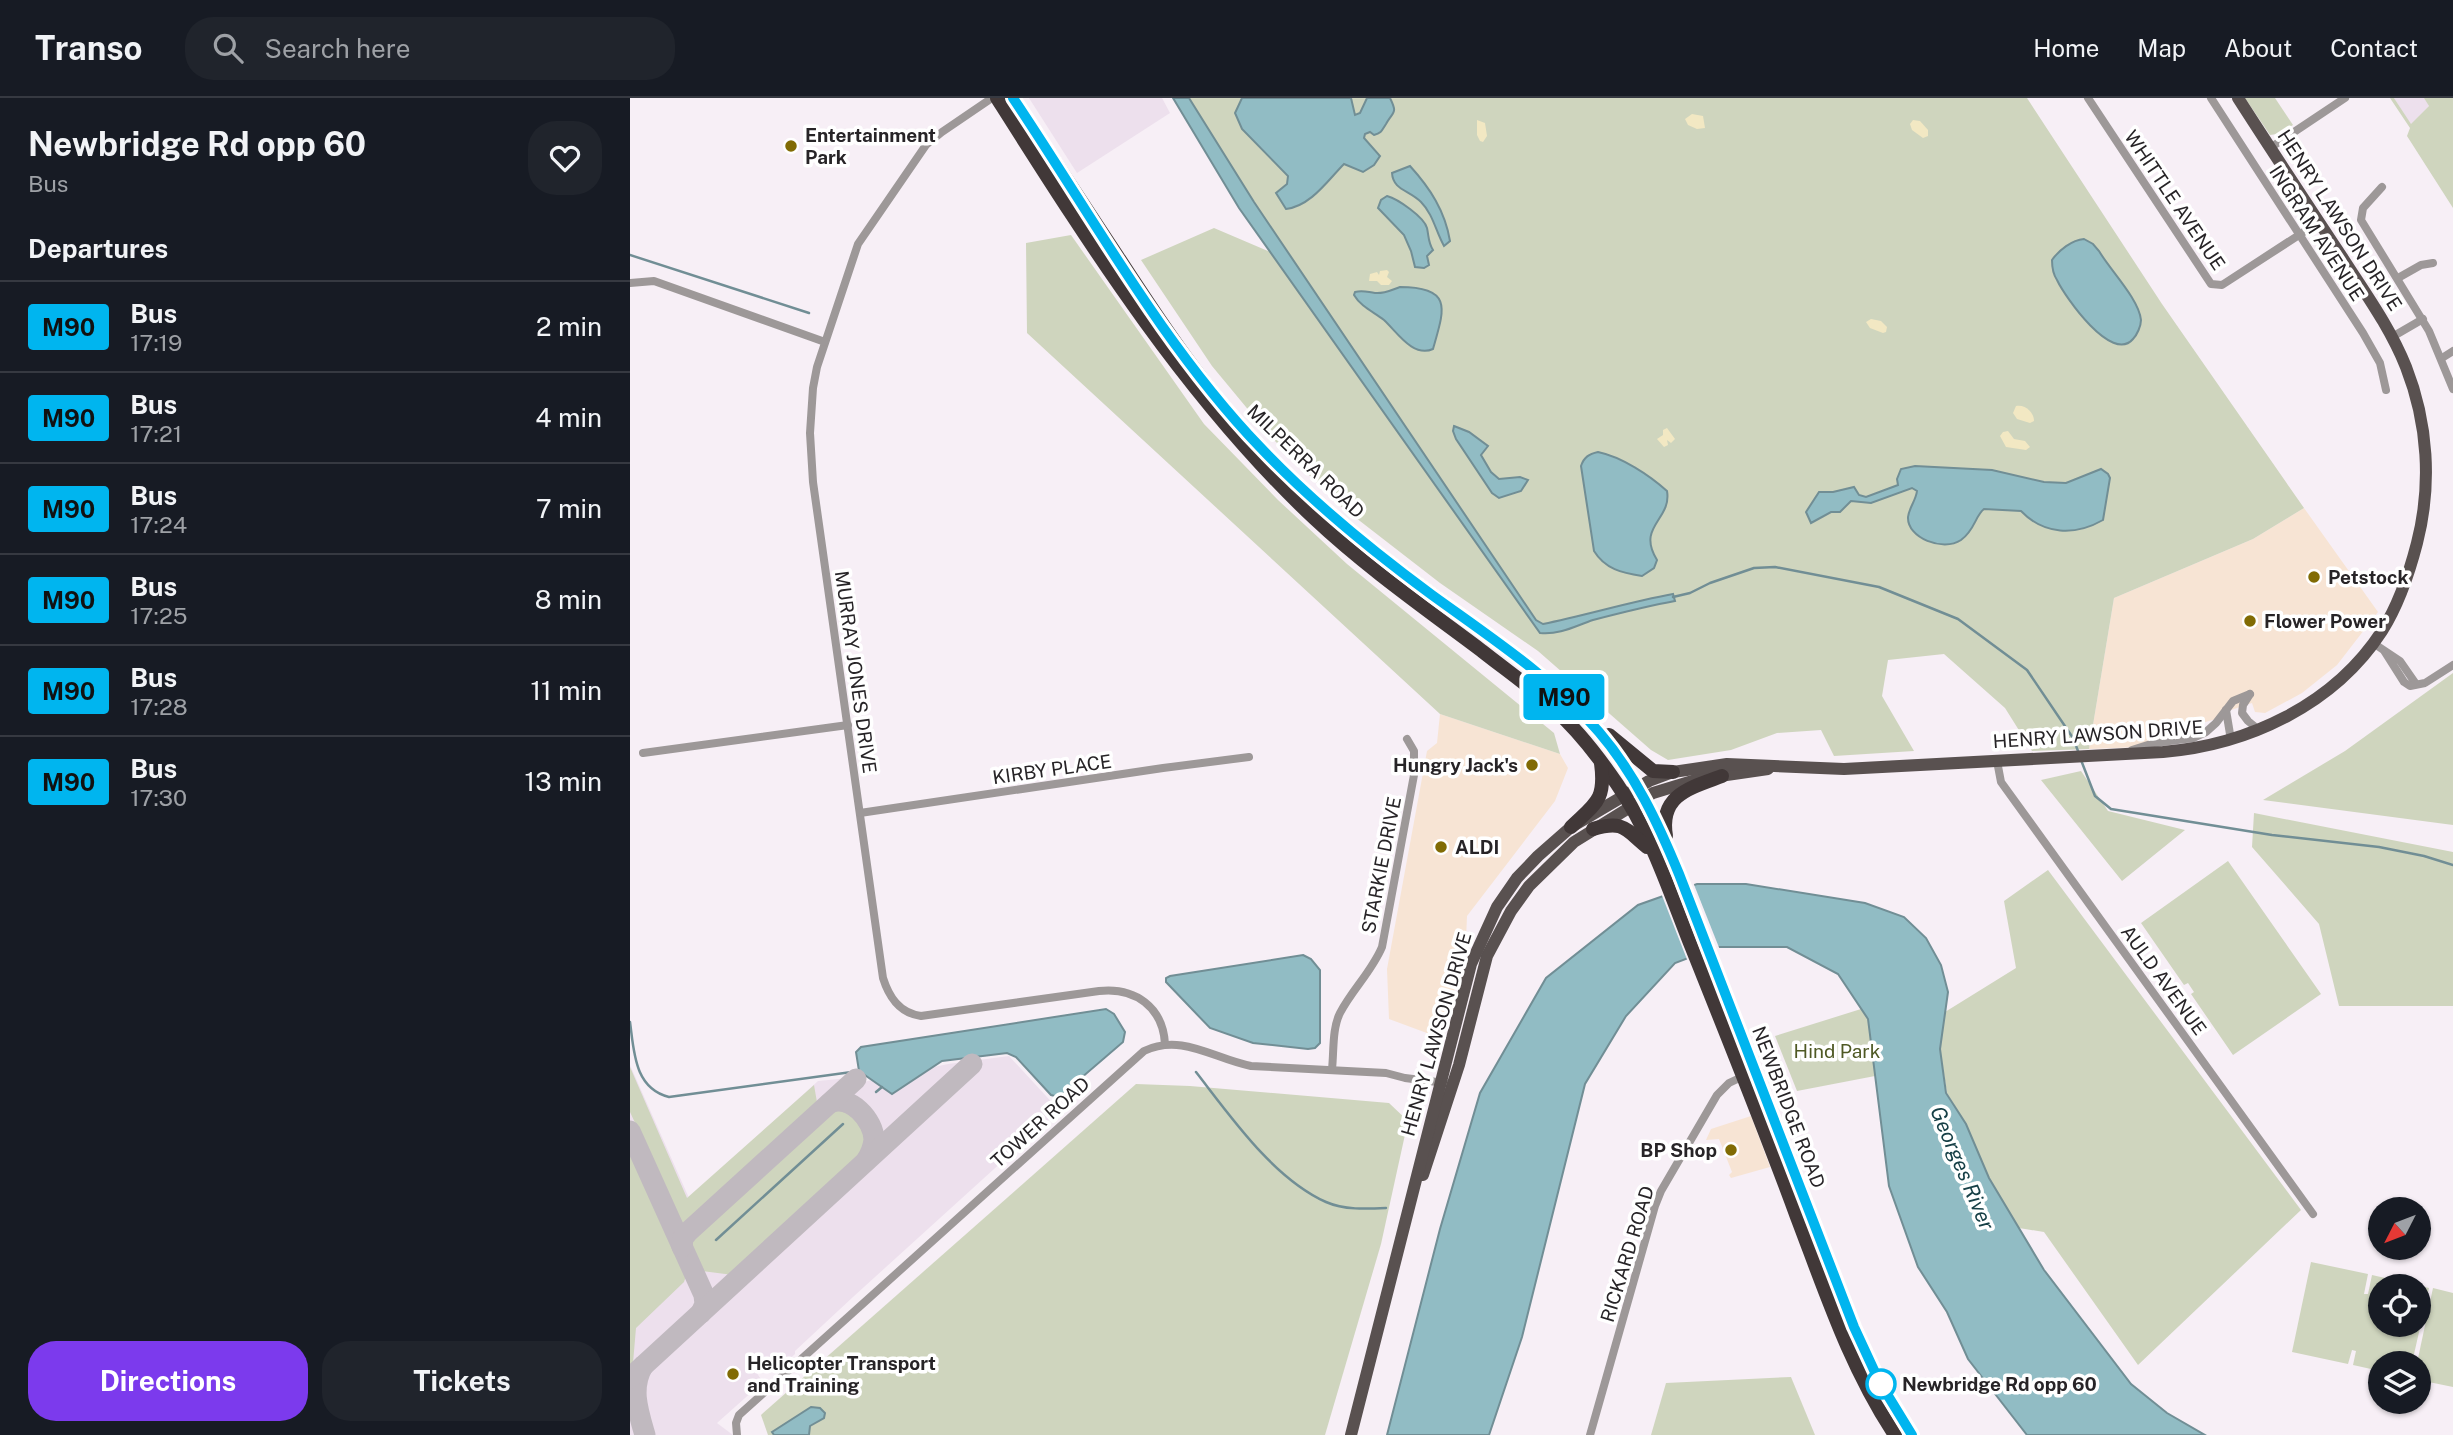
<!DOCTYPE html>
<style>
:root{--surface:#171b24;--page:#20242c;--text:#f1f3f6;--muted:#9ea1a6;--line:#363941;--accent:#7c3aed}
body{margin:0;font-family:"Public Sans",sans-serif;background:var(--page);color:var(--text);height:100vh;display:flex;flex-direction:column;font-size:26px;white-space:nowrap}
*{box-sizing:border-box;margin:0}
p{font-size:23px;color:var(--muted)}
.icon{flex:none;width:38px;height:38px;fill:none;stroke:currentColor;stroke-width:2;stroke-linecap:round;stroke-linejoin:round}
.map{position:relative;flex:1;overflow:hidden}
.side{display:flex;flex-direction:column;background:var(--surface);width:630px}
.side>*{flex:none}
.badge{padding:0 14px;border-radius:5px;font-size:24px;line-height:46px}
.needle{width:46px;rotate:228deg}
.controls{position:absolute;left:1738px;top:1099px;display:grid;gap:14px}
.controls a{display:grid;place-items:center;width:63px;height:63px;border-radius:50%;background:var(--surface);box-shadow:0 2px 5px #0004;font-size:35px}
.map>.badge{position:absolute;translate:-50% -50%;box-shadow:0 0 0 4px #fff}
h2{padding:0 28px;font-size:26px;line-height:63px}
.round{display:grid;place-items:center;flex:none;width:74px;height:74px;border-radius:28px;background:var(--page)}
.headline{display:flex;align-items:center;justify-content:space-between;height:119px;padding:0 28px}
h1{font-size:33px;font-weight:700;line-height:52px}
.button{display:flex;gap:14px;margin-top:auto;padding:14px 28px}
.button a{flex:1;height:80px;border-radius:28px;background:var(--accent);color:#fff;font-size:28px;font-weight:700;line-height:80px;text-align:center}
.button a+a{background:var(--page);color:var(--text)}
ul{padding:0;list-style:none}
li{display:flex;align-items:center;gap:21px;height:91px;padding:0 28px;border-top:2px solid var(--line)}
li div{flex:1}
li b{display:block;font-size:26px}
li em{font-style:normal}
li .badge{min-width:77px;font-weight:700;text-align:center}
header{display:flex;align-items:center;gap:42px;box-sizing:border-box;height:98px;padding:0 35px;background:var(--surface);border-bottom:2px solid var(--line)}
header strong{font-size:33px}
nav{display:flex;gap:38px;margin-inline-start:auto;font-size:24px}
.search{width:490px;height:63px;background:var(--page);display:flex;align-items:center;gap:18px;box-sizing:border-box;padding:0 24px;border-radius:28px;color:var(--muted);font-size:26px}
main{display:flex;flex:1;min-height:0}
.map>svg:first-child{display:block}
</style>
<header>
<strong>Transo</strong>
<div class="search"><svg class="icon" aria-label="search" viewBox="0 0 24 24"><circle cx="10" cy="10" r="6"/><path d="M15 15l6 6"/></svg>Search here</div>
<nav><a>Home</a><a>Map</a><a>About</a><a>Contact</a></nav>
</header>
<main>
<section class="side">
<div class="headline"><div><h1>Newbridge Rd opp 60</h1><p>Bus</p></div><a class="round"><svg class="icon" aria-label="heart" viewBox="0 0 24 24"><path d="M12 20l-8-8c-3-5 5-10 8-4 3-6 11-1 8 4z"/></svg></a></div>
<h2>Departures</h2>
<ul>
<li><span class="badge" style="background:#00b5ef;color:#111">M90</span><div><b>Bus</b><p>17:19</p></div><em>2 min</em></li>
<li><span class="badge" style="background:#00b5ef;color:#111">M90</span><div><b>Bus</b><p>17:21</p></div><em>4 min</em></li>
<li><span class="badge" style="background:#00b5ef;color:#111">M90</span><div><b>Bus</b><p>17:24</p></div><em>7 min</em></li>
<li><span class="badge" style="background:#00b5ef;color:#111">M90</span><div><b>Bus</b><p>17:25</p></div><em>8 min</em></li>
<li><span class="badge" style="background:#00b5ef;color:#111">M90</span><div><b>Bus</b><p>17:28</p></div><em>11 min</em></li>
<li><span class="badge" style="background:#00b5ef;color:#111">M90</span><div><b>Bus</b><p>17:30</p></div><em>13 min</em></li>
</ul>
<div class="button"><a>Directions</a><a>Tickets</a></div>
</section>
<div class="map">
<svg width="1823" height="1337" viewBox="0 0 1823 1337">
<rect width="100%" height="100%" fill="#f7eff6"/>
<g fill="#f7e4d4">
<polygon points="1674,410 1748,514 1707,567 1672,595 1635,615 1625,614 1622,605 1598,613 1586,621 1572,625 1569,631 1541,636 1508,649 1459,651 1484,500 1623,441"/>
<polygon points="810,616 930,656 938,670 925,703 837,818 836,842 813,941 759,921 757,871 797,653 807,645"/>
<polygon points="1121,1018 1140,1069 1101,1080 1099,1077 1102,1074 1089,1041 1076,1042 1081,1031"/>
</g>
<g fill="#ede0ed">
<polygon points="399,0 532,0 540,15 447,75"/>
<polygon points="1764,0 1796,0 1799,8 1781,27"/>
<polygon points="379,958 429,1012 223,1199 165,1253 165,1256 151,1269 141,1261 126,1274 133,1284 87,1325 103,1337 0,1337 0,967 59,1100 188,983 229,979 233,984 318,966"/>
</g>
<g fill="#cfd5be" fill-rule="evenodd">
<polygon points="554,0 1397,0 1532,206 1674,410 1623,441 1484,500 1459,651 1402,653 1375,610 1314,556 1258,562 1252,598 1284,653 1204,658 1191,632 1147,635 1101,652 1038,662 1021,652 908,553 810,485 708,406 640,338 582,268 511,162 584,130 657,161"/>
<polygon points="1615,0 1645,0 1663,27 1647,36 1640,37"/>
<polygon points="1760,0 1764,0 1781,26 1799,8 1794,0 1823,0 1823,110 1777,38 1780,30"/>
<polygon points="441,137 574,326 648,402 717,466 924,635 930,656 810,616 397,235 396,145"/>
<polygon points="1823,575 1823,727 1633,702 1715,653"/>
<polygon points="1451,673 1478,713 1555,732 1492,783 1411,682"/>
<polygon points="1624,715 1823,754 1823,908 1709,908 1689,826 1622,749"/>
<polygon points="1598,763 1691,896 1603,957 1561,896 1564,894 1558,885 1554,887 1511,825"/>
<polygon points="1418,772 1671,1112 1508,1267 1414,1134 1389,1130 1359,1080 1336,1026 1317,995 1310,951 1315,914 1386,870 1374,803"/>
<polygon points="1231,911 1238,921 1245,978 1167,993 1145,938"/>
<polygon points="0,969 57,1100 184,987 188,1010 74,1114 72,1112 57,1125 52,1126 0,1014"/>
<polygon points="506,986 560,988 759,1005 778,1023 751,1146 695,1337 138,1337 131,1317"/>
<path d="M 212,1010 C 235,1011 243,1039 231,1056 L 103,1177 L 72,1173 L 60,1147 L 63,1141 L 81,1124 L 80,1122 L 199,1013 Z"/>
<polygon points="0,1053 56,1178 54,1184 6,1230 3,1265 0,1269"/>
<path d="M 1681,1164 L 1738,1176 L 1734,1196 L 1738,1196 L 1742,1177 L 1799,1190 L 1782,1265 L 1750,1265 L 1750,1273 L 1723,1267 L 1726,1253 L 1722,1252 L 1718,1266 L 1662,1254 ZM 1750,1188 L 1788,1188 L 1788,1227 L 1750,1227 Z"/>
<polygon points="1803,1190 1823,1195 1823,1289 1789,1282 1787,1265"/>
<polygon points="1161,1279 1185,1337 1021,1337 1036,1285"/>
</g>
<g fill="#f2e8c3">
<polygon points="1062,16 1073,18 1075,30 1067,31 1058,27 1055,21"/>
<polygon points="847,22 855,25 857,38 853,44 850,43 847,37"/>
<polygon points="1283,22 1290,23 1298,32 1298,38 1293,40 1282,32 1280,26"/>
<polygon points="757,172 759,174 757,179 762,183 759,187 751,187 747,183 739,183 740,176 747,174 749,177 750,173"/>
<polygon points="1241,221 1251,223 1257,229 1256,234 1253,235 1240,230 1236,224"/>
<path d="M 1386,308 C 1395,306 1404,314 1404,323 L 1400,325 L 1387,321 L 1383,315 Z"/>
<polygon points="1037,330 1045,341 1041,345 1037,342 1038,347 1034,349 1027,341 1033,337 1033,332"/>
<polygon points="1378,333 1384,341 1395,343 1400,349 1396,352 1376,349 1370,338 1373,334"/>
</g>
<g fill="#91bcc4" stroke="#718e95" stroke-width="2">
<path d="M 543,0 L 559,0 L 624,104 L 906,522 L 913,526 C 957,517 999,504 1043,496 L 1045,503 C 1017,508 990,515 963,522 C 945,528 930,537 910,535 L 609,110 Z"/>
<path d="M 612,0 L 721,0 L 725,17 L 730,15 L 737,0 L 760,0 C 768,16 763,13 756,26 C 752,32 752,35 744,37 L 740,34 L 735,36 L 734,40 L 750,58 L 744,67 L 733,74 L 714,66 C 698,82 681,108 656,111 L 646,95 L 657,86 L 658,78 L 612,31 L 605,15 Z"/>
<path d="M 780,68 C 800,90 815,113 820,143 L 814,148 C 806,134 803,116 791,104 C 779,92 763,92 762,75 Z"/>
<path d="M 757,98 C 768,101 794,119 797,130 C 799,139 798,144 803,152 L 797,158 L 799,167 L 794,170 L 785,169 L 781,153 L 774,137 L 748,110 L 751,102 Z"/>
<path d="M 1454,141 L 1463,146 L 1469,153 C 1480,172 1509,201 1511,222 C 1511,228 1507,237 1503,241 C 1482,266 1435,199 1427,182 C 1423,176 1422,169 1422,162 C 1429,152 1442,142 1454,141 Z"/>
<path d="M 770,189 C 824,189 814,212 803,251 C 783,260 767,234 754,222 C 744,214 731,209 724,197 L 725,194 C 733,192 737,194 745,195 C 754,196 761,192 770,189 Z"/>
<polygon points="824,328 839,334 858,348 851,357 861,374 869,381 890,379 898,382 891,393 869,400 862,395 826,341 823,333"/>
<path d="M 968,354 C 992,359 1019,377 1037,393 C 1042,422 1006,428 1027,462 L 1024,470 L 1012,478 C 992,475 975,471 964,453 L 951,368 C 954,359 959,356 968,354 Z"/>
<path d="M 1285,368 L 1362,372 L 1414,384 L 1436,385 L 1471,371 L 1478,376 L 1480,380 L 1473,422 C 1445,438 1414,437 1391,413 L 1354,411 C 1345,418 1345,432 1331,442 C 1313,454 1277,440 1278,419 C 1279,410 1286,402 1287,393 L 1282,390 L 1241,405 L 1221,403 L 1210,414 L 1201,414 L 1181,425 L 1176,414 L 1189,394 L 1203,394 L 1224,389 L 1229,397 L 1236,399 L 1268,387 L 1267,381 L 1271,371 Z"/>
<polygon points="1067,786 1116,786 1235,805 1274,819 1296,840 1311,867 1318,894 1310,951 1316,995 1336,1026 1359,1080 1414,1172 1501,1286 1537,1315 1575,1337 1397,1337 1338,1261 1317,1214 1288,1169 1259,1088 1238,921 1208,876 1157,849 1087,849 1045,865 996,918 955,986 892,1239 859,1337 757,1337 810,1131 850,995 916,880 1008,807"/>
<polygon points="673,857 681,861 690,872 690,945 685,950 678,951 623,945 580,930 536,884 536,880 540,878"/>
<polygon points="476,911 484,916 495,934 493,944 429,999 421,997 386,959 377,955 312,963 262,996 229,973 226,954 231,949"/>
<polygon points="181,1309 190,1310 195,1315 194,1320 180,1328 179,1337 144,1337 142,1334"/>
</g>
<polygon fill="#f7eff6" points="1063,784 1090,852 1058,864 1031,795"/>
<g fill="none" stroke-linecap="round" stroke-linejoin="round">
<g stroke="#718e95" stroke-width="2.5">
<polyline points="0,157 179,215"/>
<polyline points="1043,499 1060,495 1080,485 1124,470 1145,469 1249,489 1328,521 1397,572 1443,640 1448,653"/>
<polyline points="1451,662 1465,698 1481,711 1642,737 1749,749 1794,758 1823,767"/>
<path d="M 0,924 C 4,953 4,990 39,999 L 229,973"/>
<path d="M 566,974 C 601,1019 643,1080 696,1104 C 714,1112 736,1111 756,1110"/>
<polyline points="246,994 252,989"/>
<polyline points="86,1142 213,1026"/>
</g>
<g stroke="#c0b9bf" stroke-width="21">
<path d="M 200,1005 C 220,996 244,1022 244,1042 C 243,1050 240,1057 236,1063"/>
<polyline points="0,1033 74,1197 75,1206 71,1215"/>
<polyline points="52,1149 53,1140 58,1134 226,981"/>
<path d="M 13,1268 C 0,1290 8,1313 15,1337"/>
<polyline points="0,1280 342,966"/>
</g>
<g stroke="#9d9898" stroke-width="8">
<path d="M 362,0 L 312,34 L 296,47 L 228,146 L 187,269 L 183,290 L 180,335 L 183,384 L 253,880 C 259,899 269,915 291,918 L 469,893 C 505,889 533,909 535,946"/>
<polyline points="1458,0 1581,186 1592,187 1689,124"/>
<polyline points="1581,0 1733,235 1750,265 1756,292"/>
<polyline points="1640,50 1715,0"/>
<polyline points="1752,89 1733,110 1731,122 1799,233 1823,291"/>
<polyline points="1768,180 1791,167 1803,165"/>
<polyline points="0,185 24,183 195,244"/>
<polyline points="1762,239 1793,221"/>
<polyline points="1812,260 1823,253"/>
<polyline points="1743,545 1770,563 1786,586"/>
<polyline points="1755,554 1774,584 1780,588 1795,585 1823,567"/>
<polyline points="1620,596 1613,607 1612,615 1618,623 1629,632"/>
<polyline points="1596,612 1601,642"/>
<polyline points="1502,652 1524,645 1563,640 1576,634 1586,625 1603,603 1620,596"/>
<polyline points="13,655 218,627"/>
<polyline points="1367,663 1371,684 1683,1116"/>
<polyline points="230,715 533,670 619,659"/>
<path d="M 702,971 C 704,953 702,931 710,915 C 722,892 742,873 752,849 L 784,677 L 784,653 L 777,641"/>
<path d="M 107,1337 L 106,1325 L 109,1317 L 514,953 C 552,935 584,961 621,968 L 756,975 L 775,980 L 815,985"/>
<polyline points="960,1337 1025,1108 1031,1093 1087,997 1099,985 1116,977"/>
</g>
<g stroke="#595150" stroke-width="12">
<polyline points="793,1077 829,967 857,858 881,813 899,788 944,744 1023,695 1069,681 1138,671"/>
<path d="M 721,1337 L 841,866 L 867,809 L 887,780 L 908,758 L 941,729 L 1019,683 L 1043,674 L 1097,666 L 1214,671 L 1533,654 C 1618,647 1704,607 1752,533 C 1769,506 1779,476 1787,445 C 1802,387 1798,325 1776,269 C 1760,229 1735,195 1712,159 C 1677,106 1642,53 1608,0"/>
</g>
<g stroke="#413838" stroke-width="14">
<path d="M 367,0 C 461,148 556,299 684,420 C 736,469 796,511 852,553 C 876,572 901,589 923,610 C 948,632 968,658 987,686 C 1021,735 1040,795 1062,850 C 1098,940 1134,1029 1167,1119 C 1196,1195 1220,1269 1265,1337"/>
<path d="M 383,0 C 418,53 453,106 488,159 C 531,225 575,292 630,349 C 685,407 747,456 811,503 C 865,543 925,582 969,634 C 1005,676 1028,725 1049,776 L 1224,1229 L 1249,1283 L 1282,1337"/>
<polyline points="979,637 1023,673 1043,674"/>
<path d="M 941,729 C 966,705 976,702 971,665"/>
<path d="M 963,731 C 994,722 995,731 1017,749"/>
<path d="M 1036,738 C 1029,697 1060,690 1092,678"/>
</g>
</g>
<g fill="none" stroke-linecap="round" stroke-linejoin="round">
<g stroke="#fff" stroke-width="16">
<path id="line" d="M 383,0 C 461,116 533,248 630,349 C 682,404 741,452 802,497 C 860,539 923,580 969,634 C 1005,676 1028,725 1049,776 L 1224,1229 L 1249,1283 L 1282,1337"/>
</g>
<use href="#line" stroke="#00b5ef" stroke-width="10"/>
</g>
<g fill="#816b04" stroke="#fff" stroke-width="2.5">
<circle cx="161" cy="48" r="7"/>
<circle cx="1684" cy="479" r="7"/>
<circle cx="1620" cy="523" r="7"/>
<circle cx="902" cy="667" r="7"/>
<circle cx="811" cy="749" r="7"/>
<circle cx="1101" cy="1052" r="7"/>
<circle cx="103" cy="1276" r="7"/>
</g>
<circle fill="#fff" stroke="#00b5ef" stroke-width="3.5" cx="1251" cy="1286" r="14"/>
<g text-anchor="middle" stroke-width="7" stroke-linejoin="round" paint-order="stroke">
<g font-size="19" font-weight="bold" fill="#272427" stroke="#fff" text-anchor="start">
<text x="175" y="44">Entertainment<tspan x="175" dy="22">Park</tspan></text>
<text x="1698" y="486">Petstock</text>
<text x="1634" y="530">Flower Power</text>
<text x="888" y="674" text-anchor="end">Hungry Jack's</text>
<text x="825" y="756">ALDI</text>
<text x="1087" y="1059" text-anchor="end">BP Shop</text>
<text x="117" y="1272">Helicopter Transport<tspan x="117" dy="22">and Training</tspan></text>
</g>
<g font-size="19" fill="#272427" stroke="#fff">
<text transform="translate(1545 102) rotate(56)" y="7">WHITTLE AVENUE</text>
<text transform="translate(1710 122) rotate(57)" y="7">HENRY LAWSON DRIVE</text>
<text transform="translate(1687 135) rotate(57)" y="7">INGRAM AVENUE</text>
<text transform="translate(676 363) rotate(44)" y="7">MILPERRA ROAD</text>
<text transform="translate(226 574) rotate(82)" y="7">MURRAY JONES DRIVE</text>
<text transform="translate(1468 636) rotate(-4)" y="7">HENRY LAWSON DRIVE</text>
<text transform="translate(422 671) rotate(-8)" y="7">KIRBY PLACE</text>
<text transform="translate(751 767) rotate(-79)" y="7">STARKIE DRIVE</text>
<text transform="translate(1534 882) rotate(54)" y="7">AULD AVENUE</text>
<text transform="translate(806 936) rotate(-74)" y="7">HENRY LAWSON DRIVE</text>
<text transform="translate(1159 1009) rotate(69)" y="7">NEWBRIDGE ROAD</text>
<text transform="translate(410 1024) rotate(-42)" y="7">TOWER ROAD</text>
<text transform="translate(997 1156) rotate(-73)" y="7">RICKARD ROAD</text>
</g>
<g font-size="19" fill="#4f5924" stroke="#fff">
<text x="1207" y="960">Hind Park</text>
</g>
<g font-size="19" font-weight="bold" fill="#272427" stroke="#fff" text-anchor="start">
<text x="1272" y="1293">Newbridge Rd opp 60</text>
</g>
<g font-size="21" font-style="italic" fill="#174047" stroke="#fff">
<text transform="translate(1332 1070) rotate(67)" y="7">Georges River</text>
</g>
</g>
</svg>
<div class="controls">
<a><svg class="needle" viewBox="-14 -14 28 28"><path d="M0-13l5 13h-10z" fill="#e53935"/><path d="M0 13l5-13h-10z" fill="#9ea1a6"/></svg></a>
<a><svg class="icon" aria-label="locate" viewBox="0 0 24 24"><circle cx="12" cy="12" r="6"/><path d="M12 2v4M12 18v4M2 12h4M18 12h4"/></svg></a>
<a><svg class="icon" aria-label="layers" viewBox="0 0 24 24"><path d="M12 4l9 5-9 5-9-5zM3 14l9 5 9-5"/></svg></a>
</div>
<b class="badge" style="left:934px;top:599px;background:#00b5ef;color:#111">M90</b>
</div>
</main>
